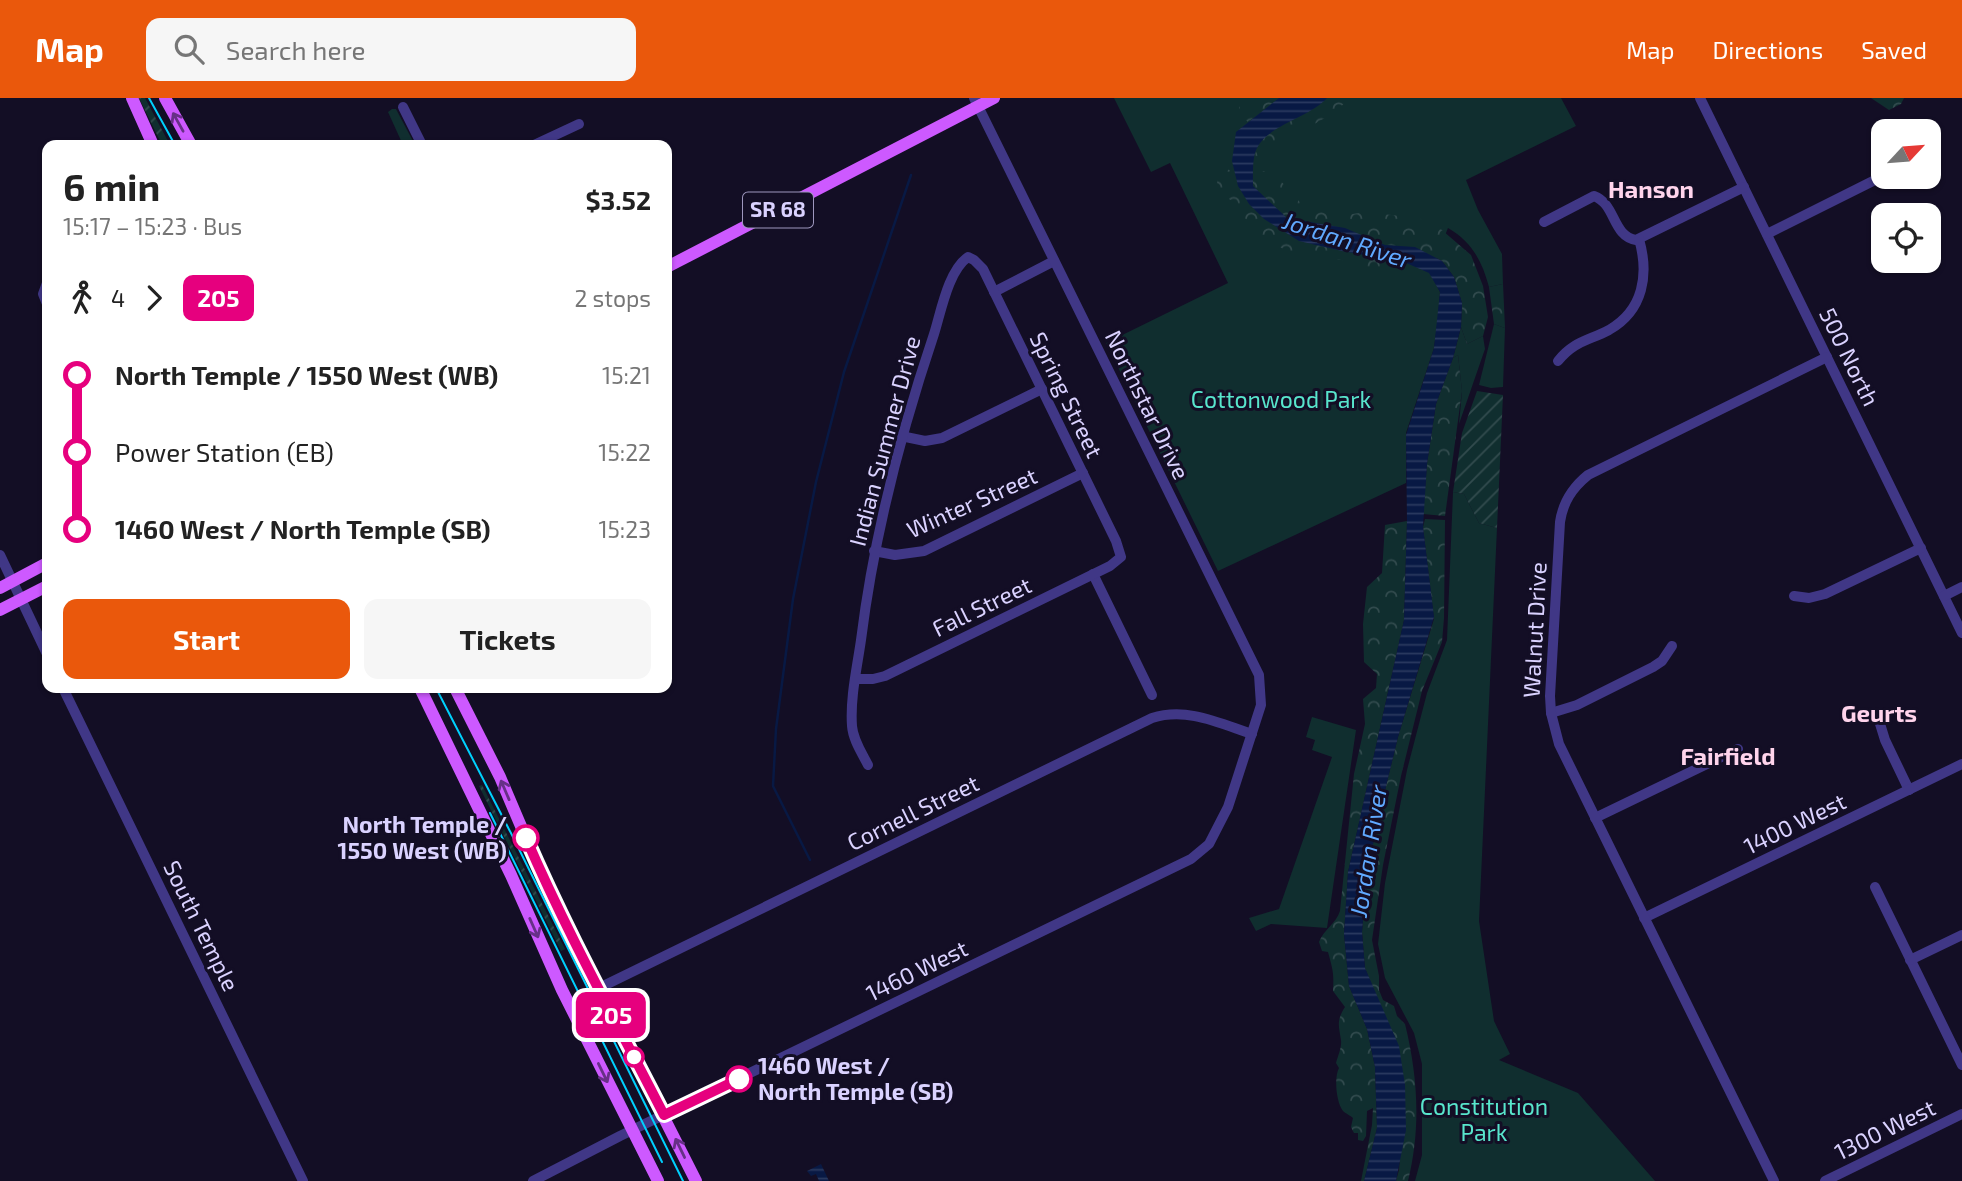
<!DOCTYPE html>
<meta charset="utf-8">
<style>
:root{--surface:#fff;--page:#f6f6f6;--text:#222;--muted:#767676;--accent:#ea580c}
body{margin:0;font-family:"Exo 2",sans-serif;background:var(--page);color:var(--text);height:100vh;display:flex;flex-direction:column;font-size:26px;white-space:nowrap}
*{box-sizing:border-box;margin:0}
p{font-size:23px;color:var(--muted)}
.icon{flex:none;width:38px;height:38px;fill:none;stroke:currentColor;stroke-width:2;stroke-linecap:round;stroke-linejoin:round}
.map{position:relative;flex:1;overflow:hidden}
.drawer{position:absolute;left:42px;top:42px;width:630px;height:553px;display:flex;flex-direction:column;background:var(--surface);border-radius:14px;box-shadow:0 2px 5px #0004}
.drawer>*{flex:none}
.badge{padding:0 14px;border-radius:10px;font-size:24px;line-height:46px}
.needle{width:46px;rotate:64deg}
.controls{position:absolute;left:1871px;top:21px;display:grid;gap:14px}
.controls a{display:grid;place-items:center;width:70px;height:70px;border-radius:14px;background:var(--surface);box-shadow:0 2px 5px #0004;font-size:35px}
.map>.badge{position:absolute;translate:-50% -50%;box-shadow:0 0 0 4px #fff}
.legs{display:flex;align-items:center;gap:10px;height:77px;padding:0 21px;font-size:23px}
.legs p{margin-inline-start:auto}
.head{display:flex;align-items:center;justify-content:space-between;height:119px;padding:0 21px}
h1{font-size:38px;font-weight:700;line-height:52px}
.cta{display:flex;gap:14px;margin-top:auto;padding:14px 21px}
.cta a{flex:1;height:80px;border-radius:14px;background:var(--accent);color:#fff;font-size:28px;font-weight:700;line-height:80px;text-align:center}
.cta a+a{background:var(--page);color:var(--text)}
ul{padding:0 21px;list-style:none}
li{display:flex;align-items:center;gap:24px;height:77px;font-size:26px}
li i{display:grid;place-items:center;width:10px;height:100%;margin:0 9px;background:currentColor}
li i::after{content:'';width:18px;height:18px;margin:-9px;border:5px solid;border-radius:50%;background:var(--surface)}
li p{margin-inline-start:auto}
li:first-child i{background:linear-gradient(#0000 50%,currentColor 0)}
li:last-child i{background:linear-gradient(currentColor 50%,#0000 0)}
header{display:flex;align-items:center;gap:42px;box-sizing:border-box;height:98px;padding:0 35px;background:var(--accent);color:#fff}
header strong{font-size:33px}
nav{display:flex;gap:38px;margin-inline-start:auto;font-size:24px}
.search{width:490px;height:63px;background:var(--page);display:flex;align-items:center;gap:18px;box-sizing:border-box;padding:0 24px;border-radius:14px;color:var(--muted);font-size:26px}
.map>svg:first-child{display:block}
</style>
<header>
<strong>Map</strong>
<div class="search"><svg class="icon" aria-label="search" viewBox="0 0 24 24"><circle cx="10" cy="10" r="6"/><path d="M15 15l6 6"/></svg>Search here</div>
<nav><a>Map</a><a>Directions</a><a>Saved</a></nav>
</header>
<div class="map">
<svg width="1962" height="1083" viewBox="0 0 1962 1083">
<defs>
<pattern id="forest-crowns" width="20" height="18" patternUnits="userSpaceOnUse" patternTransform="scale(1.75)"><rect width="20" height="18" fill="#102e2f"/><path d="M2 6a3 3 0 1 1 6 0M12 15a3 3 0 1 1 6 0" fill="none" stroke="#324b4e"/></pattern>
<pattern id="garden-furrows" width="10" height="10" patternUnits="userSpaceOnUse" patternTransform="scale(1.75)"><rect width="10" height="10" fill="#102e2f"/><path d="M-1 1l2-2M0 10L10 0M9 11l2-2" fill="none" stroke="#324b4e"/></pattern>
<pattern id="water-rules" width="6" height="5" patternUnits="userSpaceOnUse" patternTransform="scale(1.75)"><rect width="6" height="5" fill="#081944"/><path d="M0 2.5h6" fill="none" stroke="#2b3a60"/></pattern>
</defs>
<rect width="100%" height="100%" fill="#130e25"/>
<g fill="#102e2f">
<path d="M 1114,0 L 1561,0 L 1576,28 L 1466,82 L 1478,112 L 1502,156 L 1503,186 L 1489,189 C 1482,163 1472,144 1448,130 L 1430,175 L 1440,194 L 1438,220 L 1434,250 L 1406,335 L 1406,385 L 1218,473 L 1106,245 L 1228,185 L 1170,65 L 1151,74 Z"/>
<polygon points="392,11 396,11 415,47 403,47 388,14"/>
<polygon points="1494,226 1505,230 1503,289 1491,290 1479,287"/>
<polygon points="1461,229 1467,246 1483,238 1485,251 1459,326 1462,293 1458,257 1453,260"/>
<polygon points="1453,394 1464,396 1479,425 1497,430 1479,823 1494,923 1510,956 1499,962 1578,995 1655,1083 1415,1083 1422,1057 1422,966 1414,935 1385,880 1378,846 1385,785 1407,672 1427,595 1447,542"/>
<polygon points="1312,619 1356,632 1327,830 1271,826 1256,833 1249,820 1279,811 1332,659 1312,652 1315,642 1306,639"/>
</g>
<g fill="url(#forest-crowns)">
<polygon points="1254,0 1279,0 1248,24 1241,18 1239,9"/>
<path d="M 1327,0 L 1350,0 L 1335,14 L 1282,45 L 1264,67 L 1254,69 C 1255,64 1255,57 1256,52 C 1264,27 1310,19 1327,0 Z"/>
<polygon points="1871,0 1904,0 1901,6 1889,12"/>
<polygon points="1225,71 1234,73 1238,88 1249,106 1371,158 1392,162 1394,165 1390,168 1370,170 1355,168 1342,162 1310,160 1270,146 1246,122 1237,106 1221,96 1217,85 1218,75"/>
<polygon points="1271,72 1306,111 1346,117 1365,114 1418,120 1436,127 1471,157 1483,188 1488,219 1483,238 1467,246 1461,229 1462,205 1454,179 1442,163 1415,149 1385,147 1345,130 1287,120 1252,88 1254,75"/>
<polygon points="1503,186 1505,230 1494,226 1489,189"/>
<polygon points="1458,257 1462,293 1445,418 1423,416 1427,366 1436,306 1453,260"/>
<path d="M 1425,421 L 1445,422 L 1444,520 L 1442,544 L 1422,593 L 1401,678 L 1383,767 L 1372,842 L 1379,878 L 1379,892 L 1383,902 L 1394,908 L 1397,918 L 1405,926 C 1418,979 1421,1030 1408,1083 L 1396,1083 L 1399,1072 L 1405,987 L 1379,905 L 1365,870 L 1362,834 L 1367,775 L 1379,717 L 1398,639 L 1434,521 L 1423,429 Z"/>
<path d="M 1407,423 L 1404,522 L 1348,774 L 1344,836 L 1349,888 L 1367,931 L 1375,969 L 1377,1030 L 1364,1083 L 1361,1083 L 1372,1027 L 1373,1010 L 1367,1013 L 1366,1038 L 1363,1043 L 1358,1042 L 1358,1035 L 1354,1035 L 1351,1029 L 1353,1020 C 1351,1018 1345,1015 1343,1013 C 1336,1004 1334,979 1339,970 L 1336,965 C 1338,958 1342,949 1341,942 C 1339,928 1336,923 1345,909 L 1333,893 C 1334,875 1333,872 1328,854 L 1322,853 L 1319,844 C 1324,831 1336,826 1340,813 L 1354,676 L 1365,626 L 1363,601 L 1376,590 L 1377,576 L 1364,564 L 1363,526 L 1367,489 L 1382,475 L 1385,427 Z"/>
</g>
<g fill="url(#garden-furrows)">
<polygon points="139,0 145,0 170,47 162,47"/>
<polygon points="1477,293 1503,297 1497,430 1479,425 1464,396 1453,394 1462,335"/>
<polygon points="482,687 565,851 561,853 479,688"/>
</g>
<g fill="url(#water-rules)">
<path d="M 1279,0 L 1327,0 C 1309,20 1268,27 1257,50 C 1252,59 1253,78 1253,88 L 1287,120 L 1345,130 L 1385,147 L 1415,149 L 1442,163 L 1454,179 L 1462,205 L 1461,229 L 1453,260 L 1436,306 L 1427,366 L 1423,429 L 1434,519 L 1398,639 L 1379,717 L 1367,775 L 1362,834 L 1365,870 L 1399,948 L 1405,987 L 1406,1032 L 1396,1083 L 1364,1083 L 1377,1030 L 1375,969 L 1367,931 L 1349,888 L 1344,836 L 1348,774 L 1404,522 L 1407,423 L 1406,337 L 1434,250 L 1440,194 L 1429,175 L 1404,164 L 1342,153 L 1299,143 L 1264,121 L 1249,106 L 1238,88 L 1232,63 L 1236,34 Z"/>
<polygon points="821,1066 829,1083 819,1083 816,1076 811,1078 807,1073"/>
</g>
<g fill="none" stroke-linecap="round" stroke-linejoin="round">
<polyline stroke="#081944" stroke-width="2.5" points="810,762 773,688 776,631 793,501 816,384 844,274 911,77"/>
<g stroke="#403786" stroke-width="10">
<polyline points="1700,0 1962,535"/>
<polyline points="403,9 422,47"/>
<polyline points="534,47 579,26"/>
<path d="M 1544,124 L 1594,98 C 1616,106 1612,138 1636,142 L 1744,89"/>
<polyline points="1767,136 1883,78"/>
<polyline points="47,185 43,196 47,206"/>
<polyline points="994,194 1054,163"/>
<path d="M 1558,263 C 1574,243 1588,243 1609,232 C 1644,212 1649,176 1639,141"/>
<polyline points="901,338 925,343 942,340 1042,291"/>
<polyline points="874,453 895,457 924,453 1083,375"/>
<polyline points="0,457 47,556"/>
<polyline points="1093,476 1152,597"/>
<polyline points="1794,498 1809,500 1825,496 1921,450"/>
<polyline points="1944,498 1962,489"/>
<path d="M 856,581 L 873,581 L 885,578 L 1110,468 L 1121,459 L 1116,443 L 983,171 L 974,162 L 968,159 C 948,173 941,214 934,236 C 900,337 874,437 861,542 C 857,570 850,600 852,628 C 853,642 862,655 868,667"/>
<polyline points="63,590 303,1083"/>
<polyline points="1551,615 1577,607 1653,569 1662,563 1672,548"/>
<polyline points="1877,616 1885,642 1909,692"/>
<polyline points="1595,720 1738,651"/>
<polyline points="1875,789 1962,967"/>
<polyline points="1644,820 1962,666"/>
<polyline points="1910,862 1962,837"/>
<path d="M 597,891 L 1152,620 C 1187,609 1219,625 1252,636"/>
<polyline points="533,1083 620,1038 1191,761 1209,746 1228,709 1261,607 1259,577 974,0"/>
<path d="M 1774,1083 L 1559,646 L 1551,615 L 1550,598 L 1560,424 C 1563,404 1572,390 1588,377 L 1827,259"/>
<polyline points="1825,1083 1962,1016"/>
</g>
<g stroke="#cd59ff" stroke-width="12">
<polyline points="132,0 153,47"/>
<polyline points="165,0 191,47"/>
<polyline points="667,169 994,0"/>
<polyline points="0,490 47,465"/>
<polyline points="0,512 47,488"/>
<polyline points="420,590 511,777 562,892 658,1083"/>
<polyline points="455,590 500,679 546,787 696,1083"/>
</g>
<g stroke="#00d0fd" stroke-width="2">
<polyline points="149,0 175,47"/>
<polyline points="436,590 514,741 683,1083"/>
<polyline points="490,715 662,1064"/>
</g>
</g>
<defs><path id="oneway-shaft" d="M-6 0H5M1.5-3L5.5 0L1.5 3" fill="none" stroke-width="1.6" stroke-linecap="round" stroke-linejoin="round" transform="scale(1.75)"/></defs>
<g stroke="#673087">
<use href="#oneway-shaft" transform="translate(178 24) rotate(-119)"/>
<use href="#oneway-shaft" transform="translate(505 692) rotate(-113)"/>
<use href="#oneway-shaft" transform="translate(534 830) rotate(66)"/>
<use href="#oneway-shaft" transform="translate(603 975) rotate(64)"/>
<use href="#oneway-shaft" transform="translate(680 1050) rotate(-116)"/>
</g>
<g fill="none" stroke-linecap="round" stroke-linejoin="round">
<g stroke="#fff" stroke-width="16">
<path id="line-1" d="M 526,740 C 567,835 617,925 664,1017 L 739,981"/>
</g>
<use href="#line-1" stroke="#e6007e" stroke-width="10"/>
</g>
<g fill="#fff" stroke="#e6007e" stroke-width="3.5">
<circle cx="526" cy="740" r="12"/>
<circle cx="634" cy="959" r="9"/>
<circle cx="739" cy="981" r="12"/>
</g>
<g text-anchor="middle" stroke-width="6" stroke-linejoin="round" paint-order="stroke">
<rect fill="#130e25" stroke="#9e97be" stroke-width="2" x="743" y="94.5" width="70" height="35" rx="5"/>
<g font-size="21" font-weight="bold" fill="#dad2ff">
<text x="778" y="119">SR 68</text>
</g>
<g font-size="23" fill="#dad2ff" stroke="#130e25">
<text transform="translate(1849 259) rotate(64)" y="8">500 North</text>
<text transform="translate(1066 297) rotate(64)" y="8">Spring Street</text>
<text transform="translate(1147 307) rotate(64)" y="8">Northstar Drive</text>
<text transform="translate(885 343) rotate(-75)" y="8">Indian Summer Drive</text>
<text transform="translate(972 405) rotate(-24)" y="8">Winter Street</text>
<text transform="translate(982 509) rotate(-26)" y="8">Fall Street</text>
<text transform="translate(1535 532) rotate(-87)" y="8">Walnut Drive</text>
<text transform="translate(913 715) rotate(-26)" y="8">Cornell Street</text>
<text transform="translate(1795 726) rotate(-26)" y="8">1400 West</text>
<text transform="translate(201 828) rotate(64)" y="8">South Temple</text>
<text transform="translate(917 873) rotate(-26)" y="8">1460 West</text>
<text transform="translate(1885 1032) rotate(-26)" y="8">1300 West</text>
</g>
<g font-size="23" fill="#58e5cc" stroke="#130e25">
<text x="1281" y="310">Cottonwood Park</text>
<text x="1484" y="1017">Constitution<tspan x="1484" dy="26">Park</tspan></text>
</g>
<g font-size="23" font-weight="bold" fill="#dad2ff" stroke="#130e25" text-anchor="end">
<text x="507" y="735">North Temple /<tspan x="507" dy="26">1550 West (WB)</tspan></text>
<text x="758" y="976" text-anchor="start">1460 West /<tspan x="758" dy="26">North Temple (SB)</tspan></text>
</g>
<g font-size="24" font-weight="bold" fill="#ffd4ec" stroke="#130e25">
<text x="1651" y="100">Hanson</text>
<text x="1879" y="624">Geurts</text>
<text x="1728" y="667">Fairfield</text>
</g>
<g font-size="24" font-style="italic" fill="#60a9ff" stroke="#130e25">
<text transform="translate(1347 143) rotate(18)" y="8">Jordan River</text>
<text transform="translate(1369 753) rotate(-81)" y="8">Jordan River</text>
</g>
</g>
</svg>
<div class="controls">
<a><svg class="needle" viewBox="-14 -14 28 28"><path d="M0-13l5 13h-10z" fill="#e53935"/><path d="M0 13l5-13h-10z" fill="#767676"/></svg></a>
<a><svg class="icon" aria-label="locate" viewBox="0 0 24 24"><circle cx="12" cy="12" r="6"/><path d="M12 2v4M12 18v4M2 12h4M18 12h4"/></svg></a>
</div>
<b class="badge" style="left:611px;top:917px;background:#e6007e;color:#fff">205</b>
<section class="drawer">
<div class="head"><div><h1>6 min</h1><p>15:17 – 15:23 · Bus</p></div><b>$3.52</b></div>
<div class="legs"><svg class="icon" aria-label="walk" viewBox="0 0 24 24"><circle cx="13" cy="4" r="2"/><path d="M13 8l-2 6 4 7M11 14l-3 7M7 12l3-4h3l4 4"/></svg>4<svg class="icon" aria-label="forward" viewBox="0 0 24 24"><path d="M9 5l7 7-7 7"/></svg><b class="badge" style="background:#e6007e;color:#fff">205</b><p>2 stops</p></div>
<ul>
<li><i style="color:#e6007e"></i><b>North Temple / 1550 West (WB)</b><p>15:21</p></li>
<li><i style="color:#e6007e"></i><span>Power Station (EB)</span><p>15:22</p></li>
<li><i style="color:#e6007e"></i><b>1460 West / North Temple (SB)</b><p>15:23</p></li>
</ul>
<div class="cta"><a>Start</a><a>Tickets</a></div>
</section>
</div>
